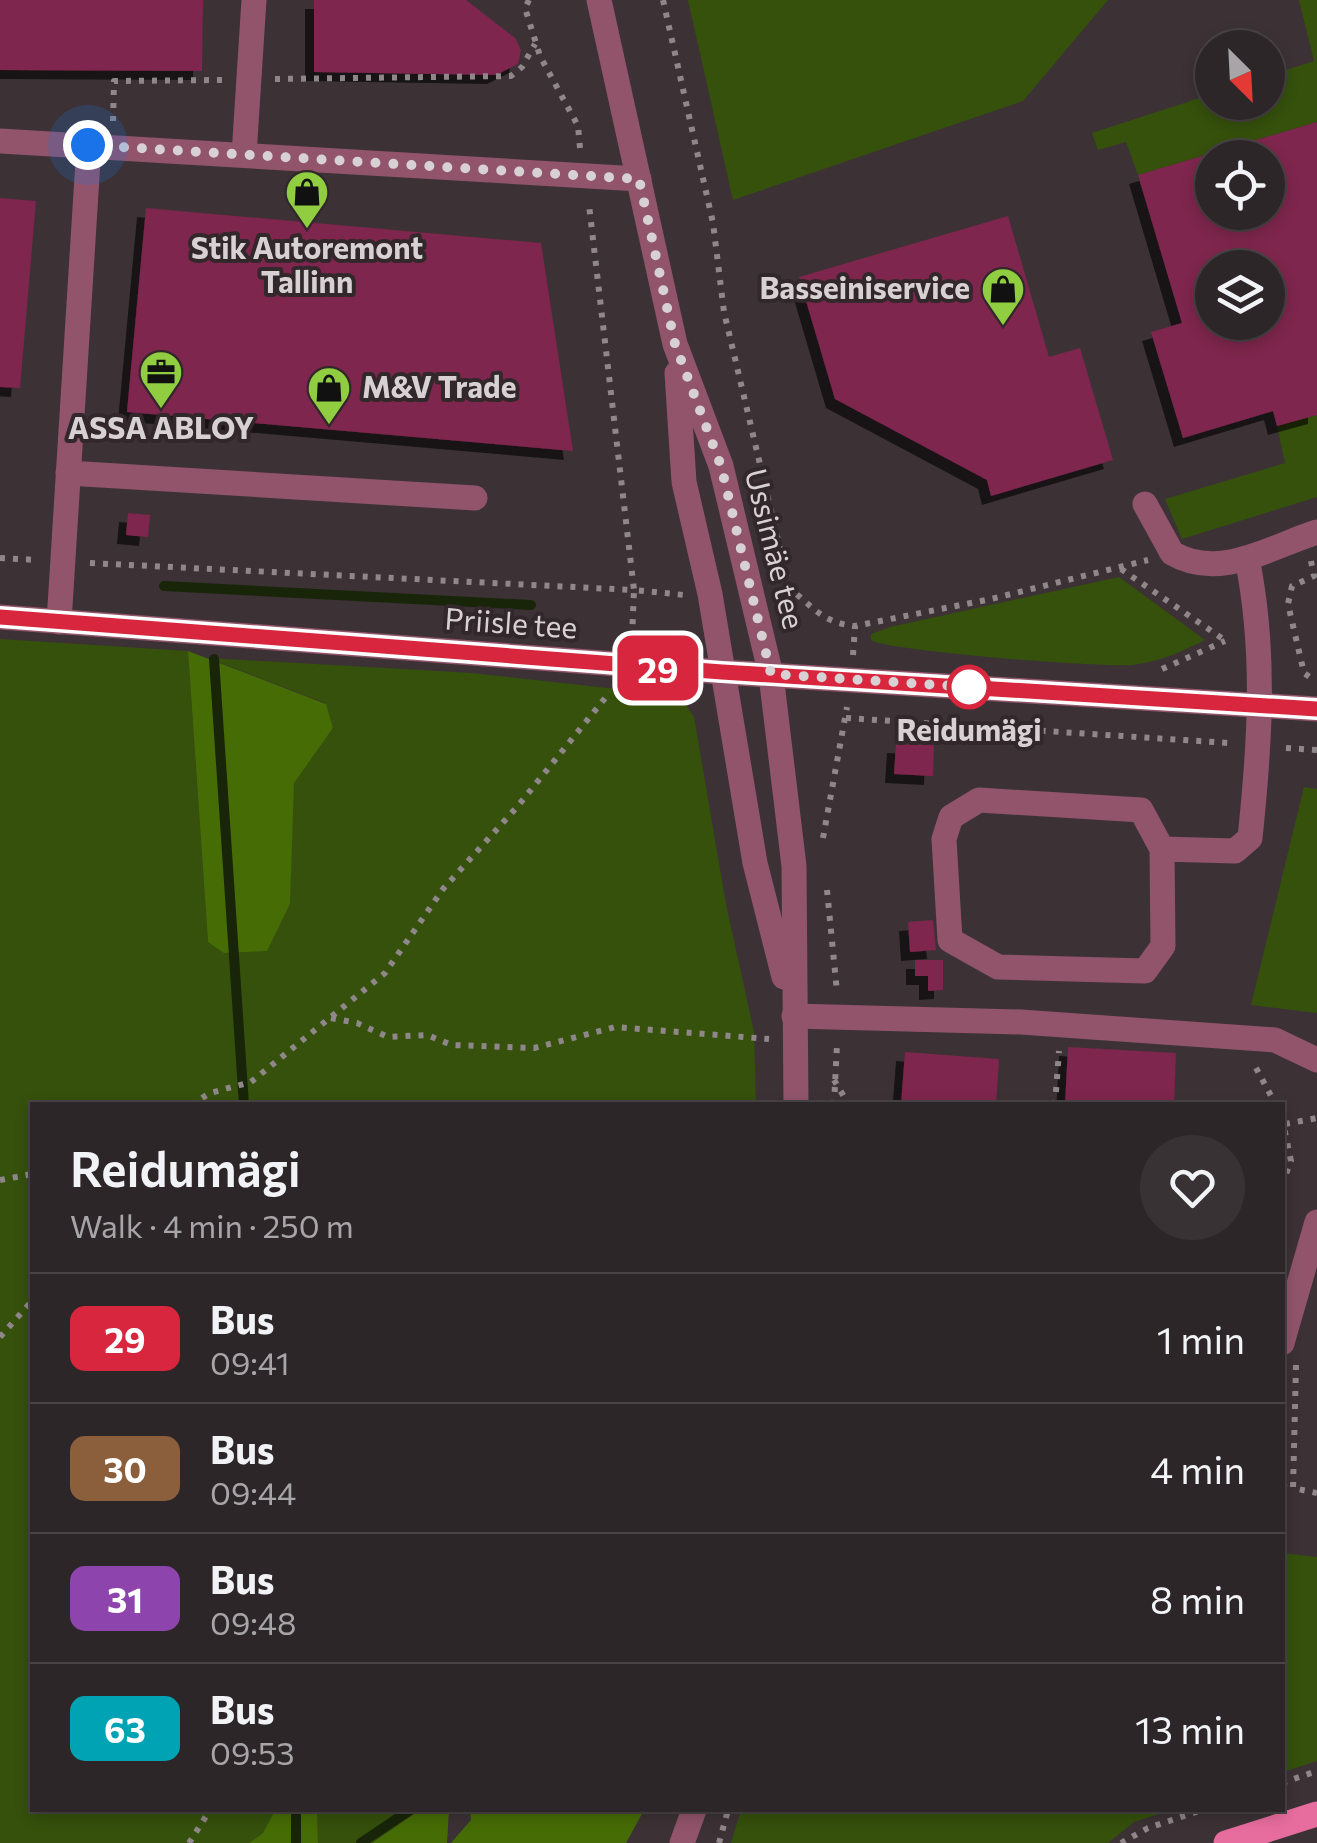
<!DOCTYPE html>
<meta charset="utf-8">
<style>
:root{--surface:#2d2628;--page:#393234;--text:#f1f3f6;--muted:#a7a5a8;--line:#484345}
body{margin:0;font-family:Commissioner,sans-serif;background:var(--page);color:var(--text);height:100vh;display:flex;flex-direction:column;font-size:38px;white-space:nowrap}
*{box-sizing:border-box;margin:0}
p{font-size:32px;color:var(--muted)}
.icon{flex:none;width:55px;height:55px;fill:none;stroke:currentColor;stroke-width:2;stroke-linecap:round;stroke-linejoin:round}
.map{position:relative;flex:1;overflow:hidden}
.side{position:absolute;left:30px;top:1102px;width:1255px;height:710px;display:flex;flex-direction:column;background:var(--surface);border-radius:0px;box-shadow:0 5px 15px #0003,0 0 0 2px var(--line)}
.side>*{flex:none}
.badge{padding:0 20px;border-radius:15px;font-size:35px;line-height:65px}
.needle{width:65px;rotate:156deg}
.buttons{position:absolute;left:1195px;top:30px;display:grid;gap:20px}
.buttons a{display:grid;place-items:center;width:90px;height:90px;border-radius:50%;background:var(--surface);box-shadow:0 5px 15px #0003,0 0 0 2px var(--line);font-size:50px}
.you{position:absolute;width:50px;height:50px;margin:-25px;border:8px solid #fff;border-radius:50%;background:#1a73e8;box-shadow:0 0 0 15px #1a73e833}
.map>.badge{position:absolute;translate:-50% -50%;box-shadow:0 0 0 5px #fff}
.round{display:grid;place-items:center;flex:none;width:105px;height:105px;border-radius:52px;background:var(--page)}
.summary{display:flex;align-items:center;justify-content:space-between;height:170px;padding:0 40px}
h1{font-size:48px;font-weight:600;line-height:75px}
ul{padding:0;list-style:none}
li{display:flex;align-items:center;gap:30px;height:130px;padding:0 40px;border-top:2px solid var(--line)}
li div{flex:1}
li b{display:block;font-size:38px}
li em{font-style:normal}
li .badge{min-width:110px;font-weight:700;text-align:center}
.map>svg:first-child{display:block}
</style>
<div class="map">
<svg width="1317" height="1843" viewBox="0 0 1317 1843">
<defs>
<filter id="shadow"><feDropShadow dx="-9" dy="9" stdDeviation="0" flood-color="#0009"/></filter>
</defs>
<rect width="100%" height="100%" fill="#3c3235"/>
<g fill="#35510c">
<polygon points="688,0 1108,0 1023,101 733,200"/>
<polygon points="1299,0 1317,0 1317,122 1138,175 1126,142 1098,150 1092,133 1212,94 1212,102 1268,102 1268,76 1314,61"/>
<polygon points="1317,415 1317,497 1182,539 1165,499 1285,463 1277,426"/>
<path d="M 1119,577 L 1205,640 C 1181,652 1159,662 1132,665 C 1104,668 887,651 871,640 L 871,634 L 890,627 Z"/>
<polygon points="0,639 188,651 208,942 267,950 290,904 293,783 333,728 325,703 208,658 472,673 680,696 694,717 726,904 754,1032 756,1105 32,1105 32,1810 275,1810 263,1833 249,1843 0,1843"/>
<polygon points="1304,787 1317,789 1317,1013 1251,1005"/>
<polygon points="1282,1553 1317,1557 1317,1761 1283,1772"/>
<polygon points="317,1810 420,1810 372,1843 318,1843"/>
<polygon points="741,1810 1171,1810 1134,1822 1108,1843 731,1843"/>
</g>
<g fill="#466c05">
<polygon points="188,651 326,704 333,728 294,783 290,904 267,951 224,953 208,942"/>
<polygon points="275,1810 317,1810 318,1843 249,1843 263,1833"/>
<polygon points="420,1810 449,1810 447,1843 372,1843"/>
<polygon points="470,1810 644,1810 626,1843 451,1843 471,1820"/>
</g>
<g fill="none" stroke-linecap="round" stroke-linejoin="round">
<g stroke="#182509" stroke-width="10">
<polyline points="164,586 531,605"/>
<polyline points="214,659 244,1105"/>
<polyline points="296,1810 296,1843"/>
<polyline points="361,1843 410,1810"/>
</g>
</g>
<g fill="#7e254d" fill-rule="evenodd" filter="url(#shadow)">
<polygon points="0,0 203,0 202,71 0,70"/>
<polygon points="314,0 466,0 515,38 521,50 518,64 496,75 314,72"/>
<path d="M 1317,122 L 1317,415 L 1277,426 L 1273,411 L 1183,438 L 1151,332 L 1182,323 L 1138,175 ZM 1212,158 L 1268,158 L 1268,212 L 1212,212 ZM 1212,268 L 1268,268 L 1268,322 L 1212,322 Z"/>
<polygon points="0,198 36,201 20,388 0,387"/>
<polygon points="146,208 541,243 573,451 127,412"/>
<polygon points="1008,216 1049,357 1080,348 1113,460 991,496 987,480 835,399 799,277"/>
<polygon points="128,513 150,515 148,537 126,535"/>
<polygon points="896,744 934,745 933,776 894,774"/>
<polygon points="933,920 936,950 910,952 908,922"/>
<polygon points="915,960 943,960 943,990 928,991 928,976 915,976"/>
<polygon points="1068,1047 1176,1053 1174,1105 1065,1105"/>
<polygon points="905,1052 999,1059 996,1105 901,1105"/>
</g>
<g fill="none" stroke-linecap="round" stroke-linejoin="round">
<g stroke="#8f878a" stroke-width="6" stroke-dasharray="5 8" stroke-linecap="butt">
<polyline points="529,0 525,8 540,56 578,126 580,148"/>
<polyline points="663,0 713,223 724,312 789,587"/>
<polyline points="275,79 511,76 522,67 535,44"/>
<polyline points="113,121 114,81 222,80"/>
<polyline points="0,558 38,560"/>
<polyline points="1311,561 1314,576 1292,586 1288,604 1304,673 1311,678"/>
<polyline points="90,563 634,590 589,205"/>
<polyline points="1121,569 1226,641"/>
<path d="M 787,586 C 811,605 822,623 855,626 L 991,599 L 1148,560"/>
<polyline points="632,637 634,590 684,595"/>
<polyline points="853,655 855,626"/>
<polyline points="1162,669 1225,641"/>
<polyline points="846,718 1229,743"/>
<polyline points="1286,748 1317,750"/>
<polyline points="823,838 847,707"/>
<polyline points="827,890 837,992"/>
<polyline points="331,1018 357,1023 388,1037 427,1035 452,1045 534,1048 615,1027 769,1039"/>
<polyline points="1256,1068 1276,1105"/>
<polyline points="834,1080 849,1105"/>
<polyline points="191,1105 210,1093 251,1082 385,973 443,889 517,807 610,692"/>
<polyline points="834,1105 837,1044"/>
<polyline points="1055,1105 1059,1051"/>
<polyline points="1282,1118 1291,1161 1282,1184"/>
<polyline points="1285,1124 1317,1118"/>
<polyline points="0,1180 32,1174"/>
<polyline points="0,1337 32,1301"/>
<polyline points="1296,1365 1293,1488 1317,1493"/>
<polyline points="1282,1487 1293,1488"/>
<polyline points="1282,1783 1317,1771"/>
<polyline points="189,1843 210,1810"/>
<polyline points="719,1843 728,1810"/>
<polyline points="1121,1843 1148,1828 1202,1810"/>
</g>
<g stroke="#91546b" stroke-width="25">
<polyline points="599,0 675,344 721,466 771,675 794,866 796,1105"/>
<polyline points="0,141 639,179"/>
<polyline points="244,155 254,0"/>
<polyline points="677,373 684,482 710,594 755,863 784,977"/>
<polyline points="68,473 475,498"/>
<path d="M 1145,504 L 1172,553 C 1219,581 1270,547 1317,532"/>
<polyline points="0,617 722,672 1317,709"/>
<polyline points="59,622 89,145"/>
<path d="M 1162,849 L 1163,946 L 1145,971 L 998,967 L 950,940 L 944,839 L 951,817 L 979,800 L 1141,810 L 1162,849 L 1235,851 L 1250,838 C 1260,743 1266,652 1247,558"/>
<polyline points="794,1016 1021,1022 1275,1040 1317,1060"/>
<polyline points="1282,1343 1317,1222"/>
<polyline points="682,1843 694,1810"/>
</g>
<polyline stroke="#e86d9f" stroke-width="25" points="1226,1843 1317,1814"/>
</g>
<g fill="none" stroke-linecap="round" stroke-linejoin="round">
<g stroke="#fff" stroke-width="22">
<polyline id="line" points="0,617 722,672 1317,709"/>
</g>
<use href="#line" stroke="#d7263d" stroke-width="15"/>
<polyline stroke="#d8d1d3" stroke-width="10" stroke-dasharray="0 18" points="88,145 639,179 675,344 721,466 771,674 969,687"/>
</g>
<defs>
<g id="shop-pin" transform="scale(2.25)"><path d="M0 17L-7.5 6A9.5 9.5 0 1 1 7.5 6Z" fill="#90cd40" stroke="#32282b"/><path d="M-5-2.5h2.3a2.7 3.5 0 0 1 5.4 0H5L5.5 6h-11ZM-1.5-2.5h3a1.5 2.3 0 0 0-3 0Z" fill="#111"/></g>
<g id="office-pin" transform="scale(2.25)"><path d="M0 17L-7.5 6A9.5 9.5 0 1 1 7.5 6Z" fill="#90cd40" stroke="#32282b"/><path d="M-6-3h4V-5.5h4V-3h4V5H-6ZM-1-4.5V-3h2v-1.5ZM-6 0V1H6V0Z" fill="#111"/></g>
</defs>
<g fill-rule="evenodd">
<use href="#shop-pin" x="307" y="192"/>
<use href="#shop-pin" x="1003" y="289"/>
<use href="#office-pin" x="161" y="372"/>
<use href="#shop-pin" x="329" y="388"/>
</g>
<circle fill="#fff" stroke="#d7263d" stroke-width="5" cx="969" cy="687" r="20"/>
<g text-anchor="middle" stroke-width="8" stroke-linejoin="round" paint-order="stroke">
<g font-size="30" font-weight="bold" fill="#d8d1d3" stroke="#32282b">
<text x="307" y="259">Stik Autoremont<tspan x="307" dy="34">Tallinn</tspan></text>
<text x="970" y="299" text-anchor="end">Basseiniservice</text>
<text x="362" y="398" text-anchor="start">M&amp;V Trade</text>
<text x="161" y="439">ASSA ABLOY</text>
</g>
<g font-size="30" fill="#d8d1d3" stroke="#32282b">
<text transform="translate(774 549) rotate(76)" y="10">Ussimäe tee</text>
<text transform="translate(511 624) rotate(4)" y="10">Priisle tee</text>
</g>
<g font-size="30" font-weight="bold" fill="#d8d1d3" stroke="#32282b">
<text x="969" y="741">Reidumägi</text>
</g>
</g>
</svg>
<div class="buttons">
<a><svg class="needle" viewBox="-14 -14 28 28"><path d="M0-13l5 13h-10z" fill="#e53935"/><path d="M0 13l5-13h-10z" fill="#a7a5a8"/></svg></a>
<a><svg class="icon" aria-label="locate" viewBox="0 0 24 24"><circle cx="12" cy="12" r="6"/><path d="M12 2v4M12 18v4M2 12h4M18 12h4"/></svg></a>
<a><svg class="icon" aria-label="layers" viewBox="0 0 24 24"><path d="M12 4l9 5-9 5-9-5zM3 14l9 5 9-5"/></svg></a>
</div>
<div class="you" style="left:88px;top:145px"></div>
<b class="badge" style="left:658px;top:668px;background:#d7263d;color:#fff">29</b>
<section class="side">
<div class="summary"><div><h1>Reidumägi</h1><p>Walk · 4 min · 250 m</p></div><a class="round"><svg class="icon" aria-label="heart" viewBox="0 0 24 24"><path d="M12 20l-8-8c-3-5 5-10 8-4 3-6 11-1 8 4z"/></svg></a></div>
<ul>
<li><span class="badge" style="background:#d7263d;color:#fff">29</span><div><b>Bus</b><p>09:41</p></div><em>1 min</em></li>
<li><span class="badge" style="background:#8b5e3c;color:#fff">30</span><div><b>Bus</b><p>09:44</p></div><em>4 min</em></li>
<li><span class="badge" style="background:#8e44ad;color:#fff">31</span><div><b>Bus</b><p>09:48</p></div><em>8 min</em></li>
<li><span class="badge" style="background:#00a3b4;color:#fff">63</span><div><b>Bus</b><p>09:53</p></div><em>13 min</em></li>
</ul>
</section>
</div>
